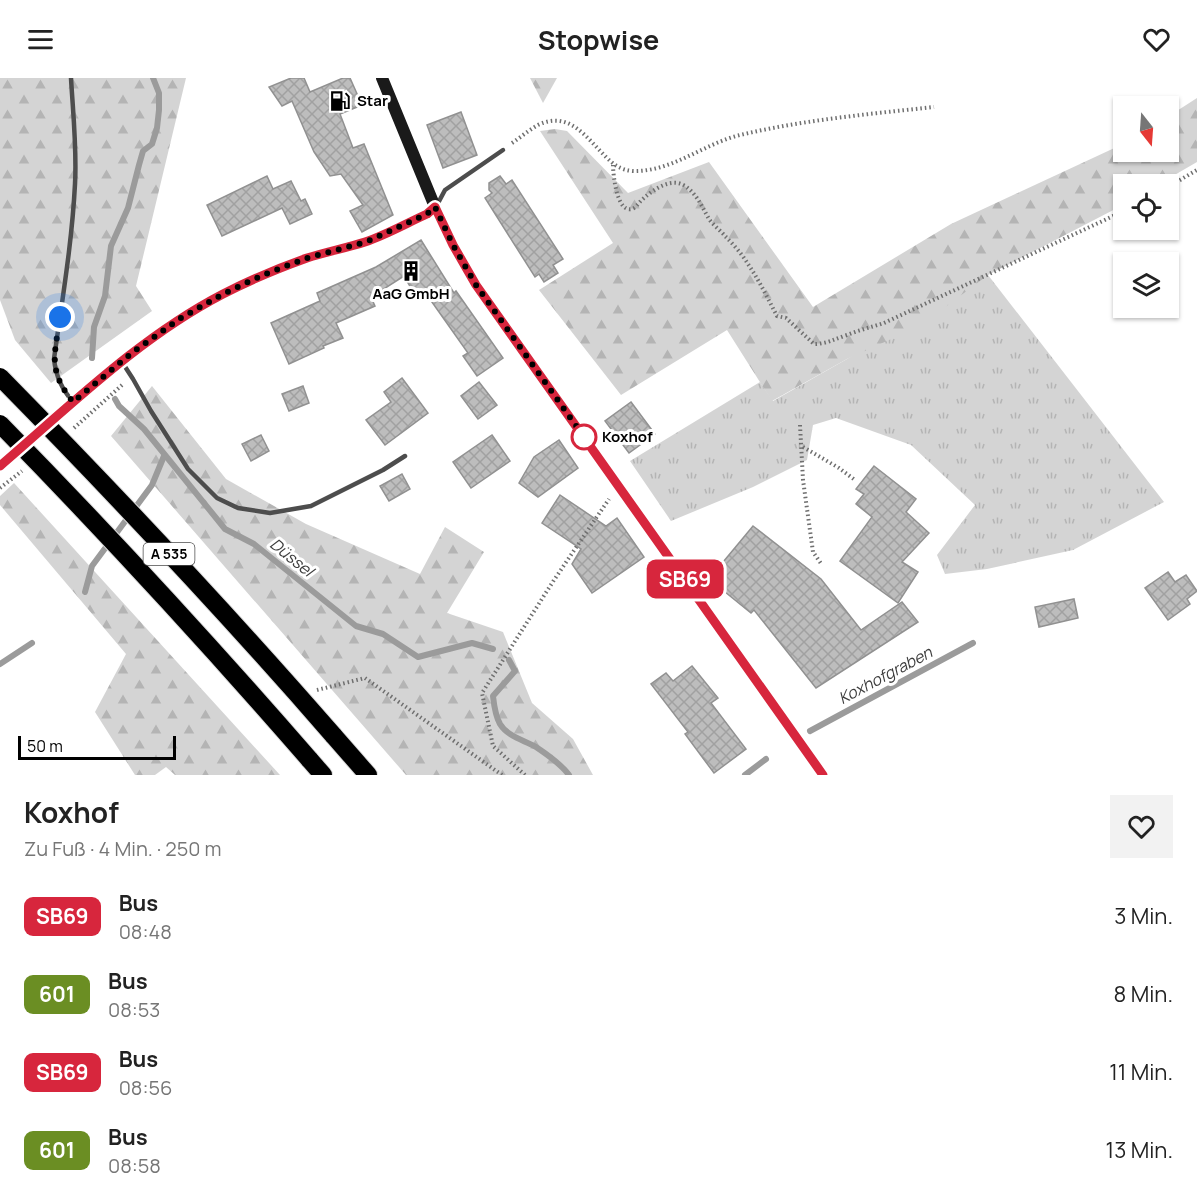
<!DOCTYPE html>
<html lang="de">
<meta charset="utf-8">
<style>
:root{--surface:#fff;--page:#f2f2f2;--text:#222;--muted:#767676}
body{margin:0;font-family:Manrope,sans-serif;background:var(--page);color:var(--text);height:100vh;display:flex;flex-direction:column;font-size:22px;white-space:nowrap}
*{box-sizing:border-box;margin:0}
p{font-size:20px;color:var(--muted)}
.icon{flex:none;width:33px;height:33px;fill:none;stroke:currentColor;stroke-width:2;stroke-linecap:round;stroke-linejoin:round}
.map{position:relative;height:697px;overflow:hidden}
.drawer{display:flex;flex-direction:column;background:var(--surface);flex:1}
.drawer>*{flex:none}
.badge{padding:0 12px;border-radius:9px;font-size:21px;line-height:39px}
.needle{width:39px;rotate:163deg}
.controls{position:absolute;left:1113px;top:18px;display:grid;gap:12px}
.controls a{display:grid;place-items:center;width:66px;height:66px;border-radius:0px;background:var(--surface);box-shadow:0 2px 4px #0004;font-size:30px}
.scale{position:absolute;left:18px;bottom:15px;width:158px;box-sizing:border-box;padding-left:6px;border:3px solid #000;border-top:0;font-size:16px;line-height:21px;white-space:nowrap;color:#000;-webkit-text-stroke:4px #fff;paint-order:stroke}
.you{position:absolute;width:30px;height:30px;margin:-15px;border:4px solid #fff;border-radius:50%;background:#1a73e8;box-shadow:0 0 0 9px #1a73e833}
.map>.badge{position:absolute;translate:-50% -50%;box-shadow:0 0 0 3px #fff}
.round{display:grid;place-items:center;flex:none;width:63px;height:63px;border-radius:0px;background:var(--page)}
.overview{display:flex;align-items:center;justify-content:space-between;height:102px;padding:0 24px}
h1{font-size:28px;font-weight:700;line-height:45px}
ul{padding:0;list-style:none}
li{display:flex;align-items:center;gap:18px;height:78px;padding:0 24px}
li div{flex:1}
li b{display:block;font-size:22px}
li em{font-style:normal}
li .badge{min-width:66px;font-weight:700;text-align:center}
header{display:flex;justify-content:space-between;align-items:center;height:78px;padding:0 24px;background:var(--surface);font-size:27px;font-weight:700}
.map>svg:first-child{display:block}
</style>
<header><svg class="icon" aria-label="menu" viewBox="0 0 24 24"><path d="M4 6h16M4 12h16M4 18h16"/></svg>Stopwise<svg class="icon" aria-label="heart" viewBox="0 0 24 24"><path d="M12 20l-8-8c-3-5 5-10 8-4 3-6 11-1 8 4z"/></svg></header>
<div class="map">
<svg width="1197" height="697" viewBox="0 0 1197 697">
<defs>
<pattern id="grass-tufts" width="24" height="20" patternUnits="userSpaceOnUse" patternTransform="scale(1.5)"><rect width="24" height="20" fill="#d4d4d4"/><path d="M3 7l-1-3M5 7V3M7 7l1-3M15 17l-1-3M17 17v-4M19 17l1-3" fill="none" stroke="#b4b4b4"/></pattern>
<pattern id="forest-firs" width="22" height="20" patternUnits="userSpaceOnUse" patternTransform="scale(1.5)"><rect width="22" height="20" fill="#d4d4d4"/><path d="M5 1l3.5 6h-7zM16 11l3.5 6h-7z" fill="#b4b4b4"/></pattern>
<pattern id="building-cross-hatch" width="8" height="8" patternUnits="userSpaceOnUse" patternTransform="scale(1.5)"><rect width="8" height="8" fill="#bdbdbd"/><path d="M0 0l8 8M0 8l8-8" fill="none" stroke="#a1a1a1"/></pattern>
</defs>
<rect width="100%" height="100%" fill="#fff"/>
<polygon fill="url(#grass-tufts)" points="988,197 1164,424 1073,472 987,491 945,496 937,477 975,427 911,367 836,340 813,347 807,382 753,409 671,443 630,383 760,304 773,323 847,281"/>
<g fill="url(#forest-firs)">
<polygon points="0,0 186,0 136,208 152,233 51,305 15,262 0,222"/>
<polygon points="530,0 557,0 543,25"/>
<polygon points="1197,20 1197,84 1159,106 1124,106 1123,127 988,197 920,248 847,281 772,323 727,252 621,317 539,212 613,165 540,53 555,51 567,53 628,115 709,84 813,229 951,146 1123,66 1124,74 1168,74 1169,38"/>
<polygon points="152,308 226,401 306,446 420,496 445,449 484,474 447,535 503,554 532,625 573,661 593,697 406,697 111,358"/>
<polygon points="14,405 280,697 175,697 166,689 155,697 135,697 95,634 126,576 0,427 0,418"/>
</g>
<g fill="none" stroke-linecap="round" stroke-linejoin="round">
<g stroke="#9b9b9b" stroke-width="6">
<polyline points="92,280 94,249 105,218 111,168 128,130 139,87 143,73 152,66 157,50 159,32 159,15 153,0"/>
<polyline points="115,321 119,328 144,351 225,451 254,466 356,548 383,556 418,579 472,565 493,571"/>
<polyline points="85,514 92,488 152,407 164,378"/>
<path d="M 509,582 L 515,593 L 493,618 C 494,627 495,637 500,646 C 508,659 524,662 536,669 C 548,677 561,686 569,697"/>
<polyline points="0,586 32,565"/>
<polyline points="810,653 973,565"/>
<polyline points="745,697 766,681"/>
</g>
</g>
<g fill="url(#building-cross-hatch)" stroke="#919191" stroke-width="1.5">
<polygon points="291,0 304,0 310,14 343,0 350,0 362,27 340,36 353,70 364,66 393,137 362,154 350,133 363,127 341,96 330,98 314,74 292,23 282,28 269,9"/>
<polygon points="461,34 477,77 443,90 427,47"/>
<polygon points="267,98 273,111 291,103 301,123 305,121 312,136 290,146 282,130 222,158 207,127"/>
<polygon points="500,98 506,106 512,102 563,181 553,187 558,195 544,204 539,196 535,199 485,120 492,115 489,112 489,105"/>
<polygon points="421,162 454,215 456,213 503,280 477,298 463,278 468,275 427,217 418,222 404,198 371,219 375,228 336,245 343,260 323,268 324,270 289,286 271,245 320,223 317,215 376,189"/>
<polygon points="402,300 428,335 385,367 366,342 391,324 384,314"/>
<polygon points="479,304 497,327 478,341 461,318"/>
<polygon points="303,308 309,325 289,333 282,316"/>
<polygon points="631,324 655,356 629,375 605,343"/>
<polygon points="261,357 269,373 251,383 242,366"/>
<polygon points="492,357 510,383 471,410 453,384"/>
<polygon points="559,362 578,390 538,419 519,405 534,379"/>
<polygon points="874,388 916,421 906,434 929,455 902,484 918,494 898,525 840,483 872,439 856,426 864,416 856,411"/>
<polygon points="402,396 410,411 389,423 380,408"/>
<polygon points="560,417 606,448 617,440 644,479 592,515 572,486 581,471 542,445"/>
<polygon points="753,448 821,501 861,552 902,524 918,544 816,610 754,532 751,535 709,501"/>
<polygon points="1168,494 1175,504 1186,497 1197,513 1187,521 1190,526 1168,542 1145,510"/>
<polygon points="1074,521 1078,540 1039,549 1035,529"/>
<polygon points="692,588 718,620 711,625 746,671 714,695 685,656 688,654 651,606 666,595 673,603"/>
</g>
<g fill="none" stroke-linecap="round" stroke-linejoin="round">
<g stroke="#dbdbdb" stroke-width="20">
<g id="motorway">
<polyline points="333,657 368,697"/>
<polyline points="309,681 323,697"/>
</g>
</g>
<g stroke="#6f6f6f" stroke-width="4" stroke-dasharray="1.5 3" stroke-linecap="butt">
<path d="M 512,65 C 521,59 529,52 538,47 C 569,32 586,59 606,79 C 614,87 621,92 633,93 C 672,94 703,66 740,57 C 803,42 869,36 934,29"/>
<path d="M 613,87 C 613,96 617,139 634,130 C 638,127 640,123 644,120 C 654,111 672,99 685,108 C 697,116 702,129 709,141 C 713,147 720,152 725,158 C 733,166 742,176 748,186 C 759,202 768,221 777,238 L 786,240 L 814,266 C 826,266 835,261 847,257 C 859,252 872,249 884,245 L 1124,133"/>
<polyline points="1168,109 1197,92"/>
<polyline points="800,347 803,402 813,474 822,487"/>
<polyline points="74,350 122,307"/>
<polyline points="803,369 839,390 855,402"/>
<polyline points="0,410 22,393"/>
<polyline points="317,612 365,600 502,697"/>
<polyline points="525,697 493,668 482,615 554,502 609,421"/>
</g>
<g stroke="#4d4d4d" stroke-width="4.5">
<path d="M 71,0 C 73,35 77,71 75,106 C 72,165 62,223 54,281 C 56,299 62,311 73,324"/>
<polyline points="437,127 445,112 503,72"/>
<polyline points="122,284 133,301 151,333 188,391 217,420 238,430 270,435 311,428 383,392 405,378"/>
</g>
<path stroke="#4d4d4d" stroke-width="10" d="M 0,388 C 70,327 140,259 223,216 C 250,202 279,190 308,180 C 326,174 346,170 365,164 C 386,157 407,145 427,136 L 435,129"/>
<polyline stroke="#1a1a1a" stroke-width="12" points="382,0 435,129 453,167 476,207 823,697"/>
<use href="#motorway" stroke="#000" stroke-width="18"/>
<g stroke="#dbdbdb" stroke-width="20" stroke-linecap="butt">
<g id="motorway-bridge">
<path d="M 0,299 C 114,415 226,534 333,657"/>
<path d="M 0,346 C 106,454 209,566 309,681"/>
</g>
</g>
<use href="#motorway-bridge" stroke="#000" stroke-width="18"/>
</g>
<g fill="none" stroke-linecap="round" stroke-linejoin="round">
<g stroke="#fff" stroke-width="14">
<path id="line" d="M 0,388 C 71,327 140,259 223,216 C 250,202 279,190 307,180 C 326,174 346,170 365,164 C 386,157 407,145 427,136 L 435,129 L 453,167 L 476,207 L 823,697"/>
</g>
<use href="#line" stroke="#d7263d" stroke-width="9"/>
<path stroke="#000" stroke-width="6" stroke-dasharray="0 10.8" d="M 60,239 C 55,276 47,292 73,324 L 133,274 L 181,240 L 223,216 L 263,197 L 307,180 L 366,164 L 427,136 L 435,129 L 453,167 L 476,207 L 584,359"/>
</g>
<defs>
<g id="fuel-bare" transform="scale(1.62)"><path d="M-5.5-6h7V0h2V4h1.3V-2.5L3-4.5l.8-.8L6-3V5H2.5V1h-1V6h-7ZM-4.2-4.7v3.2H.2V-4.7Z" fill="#000" stroke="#fff" stroke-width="2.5" paint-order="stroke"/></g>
<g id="building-bare" transform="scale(1.62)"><path d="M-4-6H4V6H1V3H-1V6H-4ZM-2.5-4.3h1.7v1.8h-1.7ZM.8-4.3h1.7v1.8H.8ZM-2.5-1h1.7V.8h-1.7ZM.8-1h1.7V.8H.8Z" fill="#000" stroke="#fff" stroke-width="2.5" paint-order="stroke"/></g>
</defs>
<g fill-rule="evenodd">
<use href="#fuel-bare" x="340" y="23"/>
<use href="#building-bare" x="411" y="193"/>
</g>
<circle fill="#fff" stroke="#d7263d" stroke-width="3" cx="584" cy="359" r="12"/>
<g text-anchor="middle" stroke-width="6" stroke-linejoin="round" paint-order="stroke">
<rect fill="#fff" stroke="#4c4c4c" stroke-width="1.5" x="143.5" y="465" width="51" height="22" rx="4.5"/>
<g font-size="14" font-weight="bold" fill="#000">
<text x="169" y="481">A 535</text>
</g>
<g font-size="15" font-weight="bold" fill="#000" stroke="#fff" text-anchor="start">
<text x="357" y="28">Star</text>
<text x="411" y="221" text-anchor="middle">AaG GmbH</text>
</g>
<g font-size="15" font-weight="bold" fill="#000" stroke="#fff" text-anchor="start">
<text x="602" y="364">Koxhof</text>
</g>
<g font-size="16" font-style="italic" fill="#3c3c3c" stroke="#fff">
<text transform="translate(292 479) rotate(39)" y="6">Düssel</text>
<text transform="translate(885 597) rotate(-28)" y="6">Koxhofgraben</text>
</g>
</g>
</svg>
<div class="controls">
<a><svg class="needle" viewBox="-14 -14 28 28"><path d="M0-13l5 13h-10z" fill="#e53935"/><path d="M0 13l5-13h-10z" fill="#767676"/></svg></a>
<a><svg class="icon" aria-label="locate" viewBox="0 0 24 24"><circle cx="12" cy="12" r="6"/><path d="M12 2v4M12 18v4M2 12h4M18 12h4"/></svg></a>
<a><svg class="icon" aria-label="layers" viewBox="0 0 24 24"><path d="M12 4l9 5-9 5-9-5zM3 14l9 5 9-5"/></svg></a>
</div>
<div class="scale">50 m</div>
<div class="you" style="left:60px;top:239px"></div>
<b class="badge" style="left:685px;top:501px;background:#d7263d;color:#fff">SB69</b>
</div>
<section class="drawer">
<div class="overview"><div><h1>Koxhof</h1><p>Zu Fuß · 4 Min. · 250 m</p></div><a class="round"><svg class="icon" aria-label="heart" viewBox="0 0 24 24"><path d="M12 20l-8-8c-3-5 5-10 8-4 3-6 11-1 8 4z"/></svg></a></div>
<ul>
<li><span class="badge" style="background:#d7263d;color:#fff">SB69</span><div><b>Bus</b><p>08:48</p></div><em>3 Min.</em></li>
<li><span class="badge" style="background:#6b8e23;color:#fff">601</span><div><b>Bus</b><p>08:53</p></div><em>8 Min.</em></li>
<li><span class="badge" style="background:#d7263d;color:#fff">SB69</span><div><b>Bus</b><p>08:56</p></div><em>11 Min.</em></li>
<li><span class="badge" style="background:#6b8e23;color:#fff">601</span><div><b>Bus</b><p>08:58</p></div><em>13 Min.</em></li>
</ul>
</section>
